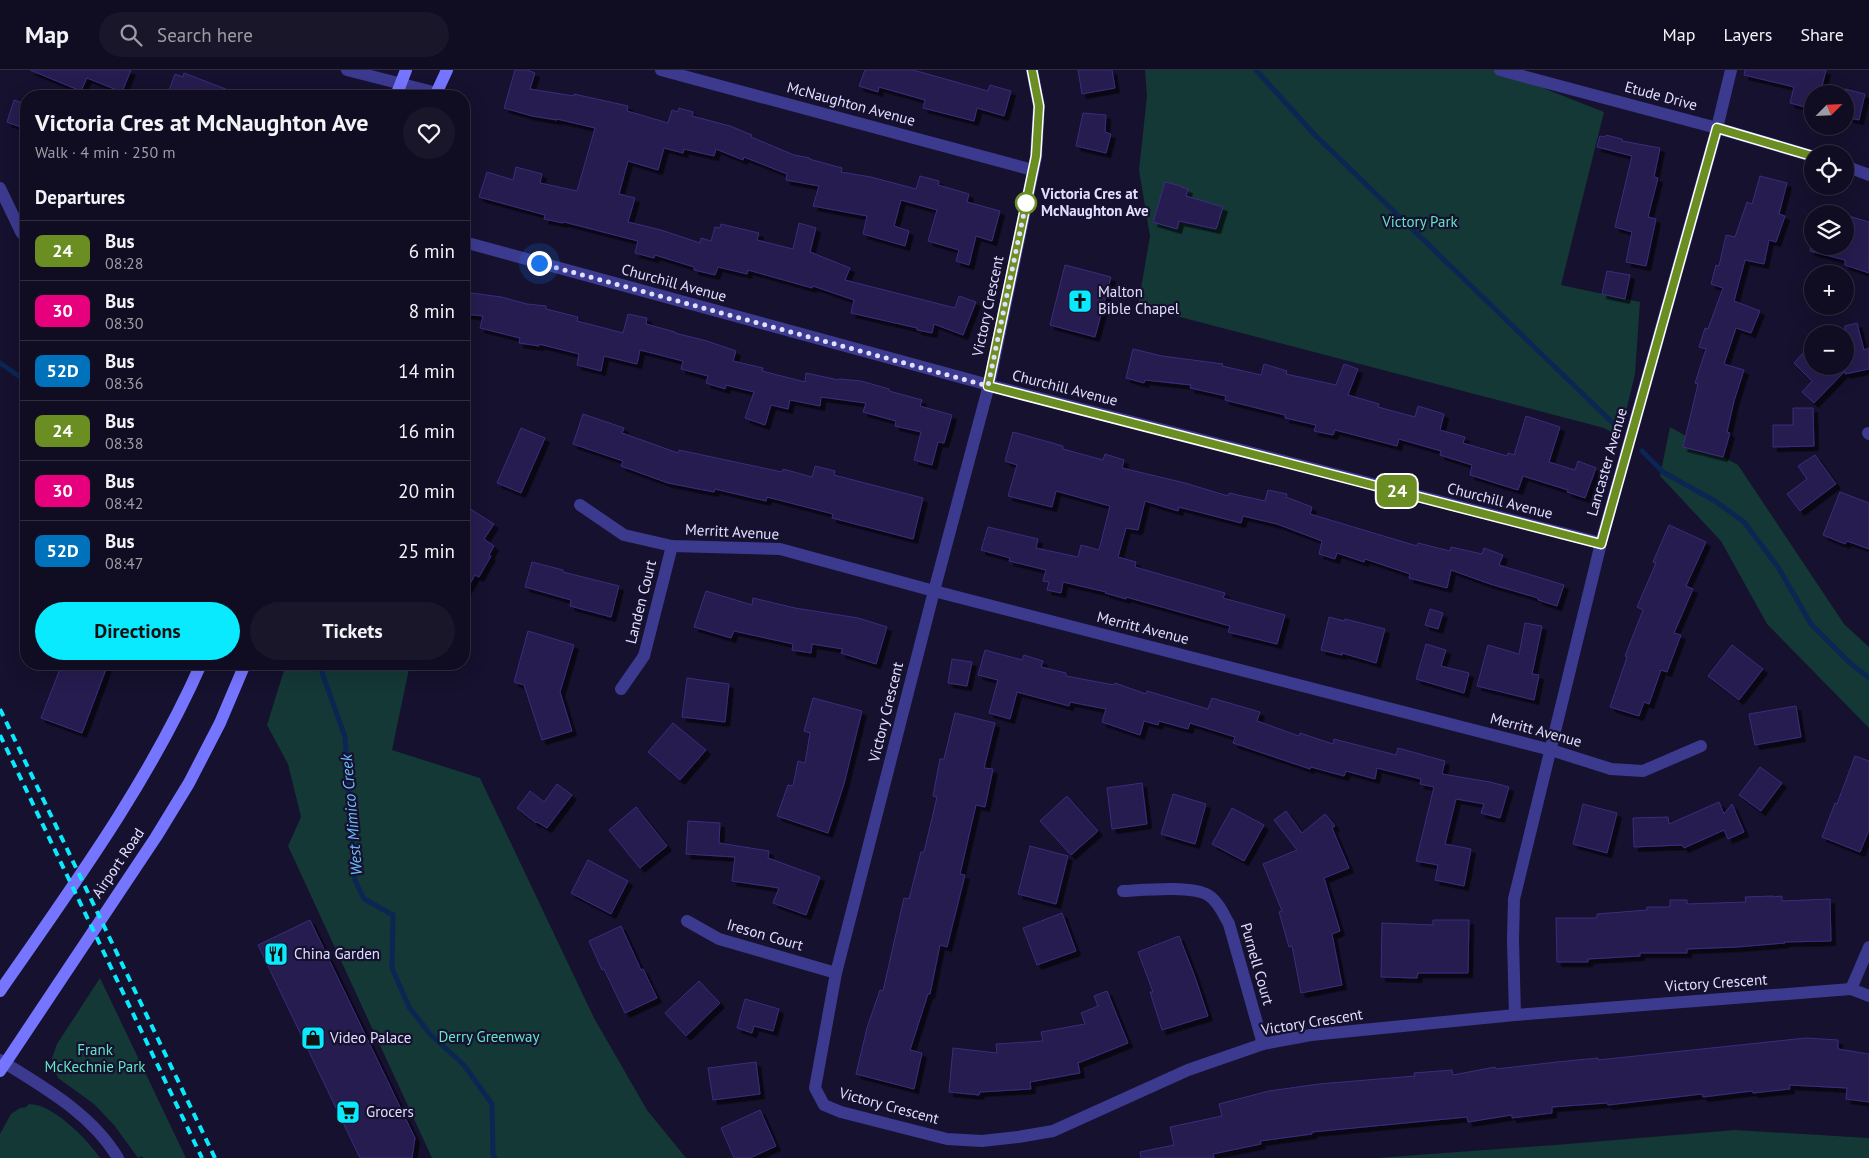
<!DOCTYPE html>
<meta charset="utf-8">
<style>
:root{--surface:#100d22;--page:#19162a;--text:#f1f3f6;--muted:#9c9ca5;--line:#302d40;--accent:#0aeaff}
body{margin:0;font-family:"PT Sans",sans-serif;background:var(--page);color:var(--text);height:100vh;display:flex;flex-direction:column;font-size:19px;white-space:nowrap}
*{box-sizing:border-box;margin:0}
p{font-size:16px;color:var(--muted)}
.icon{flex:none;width:28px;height:28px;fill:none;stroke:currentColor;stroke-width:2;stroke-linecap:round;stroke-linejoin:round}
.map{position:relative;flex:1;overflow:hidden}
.panel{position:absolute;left:20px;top:20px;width:450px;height:580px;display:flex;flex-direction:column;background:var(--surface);border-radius:20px;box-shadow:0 5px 20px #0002,0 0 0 1px var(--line)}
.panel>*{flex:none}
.badge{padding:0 10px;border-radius:8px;font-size:18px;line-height:32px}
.needle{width:32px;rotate:66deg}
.fabs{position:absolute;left:1804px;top:15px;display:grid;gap:10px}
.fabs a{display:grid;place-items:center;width:50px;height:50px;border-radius:50%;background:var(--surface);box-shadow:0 5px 20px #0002,0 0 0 1px var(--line);font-size:25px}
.you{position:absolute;width:25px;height:25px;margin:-12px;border:4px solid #fff;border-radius:50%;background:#1a73e8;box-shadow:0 0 0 8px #1a73e833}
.map>.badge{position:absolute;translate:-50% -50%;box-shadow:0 0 0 2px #fff}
h2{padding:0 15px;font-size:19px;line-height:45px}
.round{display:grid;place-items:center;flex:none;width:52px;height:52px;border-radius:26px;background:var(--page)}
.head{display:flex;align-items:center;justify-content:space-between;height:85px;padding:0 15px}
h1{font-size:24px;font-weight:800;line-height:38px}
.action{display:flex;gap:10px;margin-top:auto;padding:10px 15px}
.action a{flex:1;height:58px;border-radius:30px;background:var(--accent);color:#111;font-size:20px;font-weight:800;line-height:58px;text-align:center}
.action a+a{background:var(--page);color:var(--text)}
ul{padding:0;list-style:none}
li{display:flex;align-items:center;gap:15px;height:60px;padding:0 15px;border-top:1px solid var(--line)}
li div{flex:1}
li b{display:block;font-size:19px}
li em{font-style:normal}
li .badge{min-width:55px;font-weight:700;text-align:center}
header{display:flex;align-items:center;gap:30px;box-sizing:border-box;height:70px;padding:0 25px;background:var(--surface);border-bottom:1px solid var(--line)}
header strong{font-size:24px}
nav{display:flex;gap:28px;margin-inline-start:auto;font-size:18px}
.search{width:350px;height:45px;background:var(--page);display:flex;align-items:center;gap:12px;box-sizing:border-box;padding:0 18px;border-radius:28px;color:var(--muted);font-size:19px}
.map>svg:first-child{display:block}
</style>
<header>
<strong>Map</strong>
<div class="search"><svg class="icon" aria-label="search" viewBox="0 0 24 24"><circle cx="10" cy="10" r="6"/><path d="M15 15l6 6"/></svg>Search here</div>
<nav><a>Map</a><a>Layers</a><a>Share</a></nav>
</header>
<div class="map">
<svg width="1869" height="1088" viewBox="0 0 1869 1088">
<defs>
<filter id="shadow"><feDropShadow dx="4.5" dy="4.5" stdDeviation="0" flood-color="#0009"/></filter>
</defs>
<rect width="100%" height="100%" fill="#15112e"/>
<g fill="#133836">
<polygon points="1145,0 1497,0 1604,42 1561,215 1640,232 1635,304 1620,367 1604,358 1138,236 1150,166 1139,100 1147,26"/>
<polygon points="1670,357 1738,395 1844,554 1869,577 1869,658 1767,554 1721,471 1660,406"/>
<polygon points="286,594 410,594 392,680 480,708 594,948 647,1040 686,1088 432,1088 288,776 301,747 288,694 267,655"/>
<polygon points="100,908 186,1088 143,1088 142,1086 138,1088 114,1055 94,1034 58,1008 52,994 52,988 57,974"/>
<path d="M 29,1034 C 53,1034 87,1069 100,1088 L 0,1088 L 0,1064 L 11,1044 L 20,1038 L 26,1037 Z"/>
<polygon points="1735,1060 1869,1068 1869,1088 1376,1088 1555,1075"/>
</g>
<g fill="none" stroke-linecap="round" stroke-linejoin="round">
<g stroke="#0b2653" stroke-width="5">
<polyline points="1256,0 1314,64 1619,359"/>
<polyline points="0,293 26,311"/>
<polyline points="1642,381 1663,402 1715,431 1744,452 1778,497 1811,554 1850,593 1869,608"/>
<polyline points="319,594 345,667 355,810 364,829 393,845 392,898 409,937 430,964 464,995 492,1034 493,1084 495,1088"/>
</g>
</g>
<g fill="#261c50" stroke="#3b2d7d" filter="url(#shadow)">
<polygon points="30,0 131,0 122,22 87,8 81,21"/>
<polygon points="515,0 527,0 535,3 530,19 574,26 574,24 628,36 627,41 668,53 672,40 678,42 679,38 693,42 692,46 730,56 752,65 751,67 794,85 810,88 809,89 842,98 841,102 871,107 916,119 920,106 939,111 938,115 969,124 967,132 1000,141 992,171 976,166 969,195 956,191 959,180 928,171 937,140 901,130 894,156 909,161 905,176 863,164 867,146 813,136 819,116 786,110 787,104 744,87 743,90 716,79 714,86 684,79 683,83 664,78 658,100 628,91 619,124 635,128 628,152 661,160 700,173 701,168 711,171 715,157 720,158 721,154 759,163 757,170 793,179 799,153 816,158 810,182 850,198 845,210 955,238 959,226 976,232 963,265 934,254 932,263 917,260 917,258 851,243 854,230 813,216 812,218 748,200 747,204 718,197 715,205 694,200 694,197 655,185 654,188 635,183 638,171 564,152 563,153 544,149 545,145 479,127 487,102 513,110 516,97 542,104 540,113 577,121 595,58 557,49 557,50 532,46 504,38"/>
<polygon points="865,0 913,0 988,21 990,15 1011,21 1004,46 977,38 974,51 923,38 925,30 879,17 878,22 859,16"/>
<polygon points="1078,0 1112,0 1115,18 1082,24"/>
<polygon points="1745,0 1826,0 1820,24 1812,24 1812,39 1790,33 1794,17 1744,5"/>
<polygon points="184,3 241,25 241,26 167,26 175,4 183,7"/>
<polygon points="1845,19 1865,24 1859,50 1845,47"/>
<polygon points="14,30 26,34 26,59 7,52"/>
<polygon points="1083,43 1106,45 1105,62 1111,64 1106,83 1076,76"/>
<polygon points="1606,65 1622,69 1622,71 1660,78 1654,107 1658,108 1648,147 1656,149 1646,196 1626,192 1632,162 1615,157 1632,86 1597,77 1600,66 1605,67"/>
<polygon points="1760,106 1787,113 1779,144 1785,146 1776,172 1769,170 1764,194 1745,190 1734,231 1760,241 1751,263 1736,258 1724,294 1744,300 1734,331 1727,362 1730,363 1723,387 1683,377 1698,314 1695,313 1706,279 1699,277 1705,258 1708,259 1723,218 1711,214 1716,195 1719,196 1726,165 1735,167 1747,132 1752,134"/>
<polygon points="1165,112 1181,116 1181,117 1188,119 1186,126 1223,137 1216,159 1179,151 1177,159 1153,152"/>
<polygon points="1845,145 1869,152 1869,203 1845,195 1845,190 1810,181 1811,176 1845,176"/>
<polygon points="1065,195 1111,207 1095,267 1050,255"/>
<polygon points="1607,201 1630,205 1625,229 1602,224"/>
<polygon points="464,222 501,227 527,234 546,236 546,239 578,247 577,251 623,263 628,244 647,248 646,254 675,262 675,263 707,271 736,281 733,291 763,298 762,301 805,312 806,303 839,310 839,309 861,311 889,319 889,321 922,330 920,336 952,345 944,373 938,372 932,395 914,390 921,362 895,356 896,351 863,342 866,333 821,327 820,336 790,330 788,339 771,335 765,355 745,348 754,322 726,315 725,319 706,313 708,306 681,299 683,291 640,280 637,294 604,286 601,301 577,295 579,284 539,274 539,276 519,273 520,268 480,258 483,246 464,244"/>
<polygon points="1857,253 1864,280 1869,278 1869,299 1845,304 1845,301 1814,333 1802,322 1812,311 1794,293 1812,273 1812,296 1845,296 1845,256"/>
<polygon points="1133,279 1162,286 1223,294 1222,296 1261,305 1264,294 1287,301 1286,304 1336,315 1344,294 1358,299 1348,325 1379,334 1378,337 1415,347 1418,336 1444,344 1440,360 1465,367 1463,373 1507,386 1508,383 1514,385 1526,346 1560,357 1549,392 1575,400 1578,391 1596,398 1585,428 1567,422 1568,420 1523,406 1518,420 1470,405 1472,395 1440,385 1441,381 1399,369 1397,376 1335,360 1333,365 1314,361 1316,355 1285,348 1285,345 1225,330 1226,326 1190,318 1191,315 1145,310 1144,313 1126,308"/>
<polygon points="1793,338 1813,338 1814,376 1773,377 1773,355 1793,355"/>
<polygon points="583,344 624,358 622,363 678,383 679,380 782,402 783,399 812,407 815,396 835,401 834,405 923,428 913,469 832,448 833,444 767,427 766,431 715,419 714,422 668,413 621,396 623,391 573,374"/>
<polygon points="521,358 545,368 521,423 497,413"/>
<polygon points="1013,362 1063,376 1063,379 1103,390 1105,384 1124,390 1122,398 1185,413 1228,426 1229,423 1265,431 1268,420 1287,424 1286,427 1312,437 1310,444 1417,476 1418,473 1450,481 1451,477 1482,484 1484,478 1503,485 1499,495 1564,515 1557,536 1538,530 1538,528 1490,514 1451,500 1447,518 1409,508 1410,504 1365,489 1364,492 1337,483 1335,489 1319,484 1322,471 1277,454 1243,446 1241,453 1179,437 1178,441 1145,431 1138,460 1126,458 1118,487 1136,492 1135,497 1225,523 1223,528 1285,545 1277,574 1228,562 1230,556 1126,527 1126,529 1105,523 1106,522 1063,512 1061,523 1047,520 1049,512 1043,511 1046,500 1009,491 1010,488 981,480 988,457 1038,469 1036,478 1078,487 1081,475 1099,480 1110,436 1056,421 1052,437 1008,426 1017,395 1005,391"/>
<polygon points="1815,385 1836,414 1800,441 1787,424 1807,409 1798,396"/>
<polygon points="1840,422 1869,433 1869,479 1847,471 1845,474 1823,465"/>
<polygon points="464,435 494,454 484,469 494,476 489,485 491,486 479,507 475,505 464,524"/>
<polygon points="1669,455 1706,472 1686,516 1693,519 1674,563 1681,565 1667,602 1661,600 1649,634 1644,632 1639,646 1610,637 1627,587 1625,586 1643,540 1637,537 1656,493 1653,492"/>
<polygon points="532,492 563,500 563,502 619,516 611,547 570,536 571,530 525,517"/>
<polygon points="706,521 752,535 753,528 795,538 858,548 887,557 876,594 841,583 843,579 812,574 811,583 792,580 793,574 734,561 731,568 694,557"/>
<polygon points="1430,539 1443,543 1438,559 1425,555"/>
<polygon points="1329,547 1344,551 1345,549 1385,559 1376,593 1342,583 1342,585 1321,580"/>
<polygon points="1525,553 1542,556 1532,604 1539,605 1534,630 1477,616 1488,575 1519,584"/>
<polygon points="528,561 574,575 560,622 572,661 542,670 524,615 514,612"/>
<polygon points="1426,574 1446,580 1441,596 1469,603 1464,623 1416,609"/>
<polygon points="1732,575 1763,599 1739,630 1708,606"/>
<polygon points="985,580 1022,590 1024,585 1043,591 1041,597 1066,603 1066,606 1114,615 1115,613 1146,624 1147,621 1208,639 1212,628 1260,642 1257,651 1299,666 1300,663 1333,674 1334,669 1396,685 1398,678 1445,691 1442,704 1490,712 1509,717 1500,748 1481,743 1484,734 1456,729 1445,774 1471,779 1464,816 1435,810 1438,795 1416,791 1434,717 1420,714 1421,709 1377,698 1375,709 1346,701 1344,706 1311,697 1310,699 1233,673 1235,667 1190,653 1188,659 1159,651 1158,655 1144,651 1140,665 1102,652 1106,639 1070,632 1069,636 1017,622 1010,649 989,643 998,610 978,605"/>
<polygon points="952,589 972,592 967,616 948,613"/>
<polygon points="62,594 108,594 82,663 41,648"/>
<polygon points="687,608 729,614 725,652 682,647"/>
<polygon points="813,628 862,641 844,714 828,763 777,746 788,715 793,716 798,691 805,693 810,663 804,661"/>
<polygon points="1796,636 1801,667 1755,675 1749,644"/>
<polygon points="955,643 995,653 984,698 993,699 985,737 976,735 960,804 965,805 947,877 940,875 930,924 928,924 910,980 922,983 914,1019 856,1004 867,958 880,920 883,921 904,828 909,829 921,782 924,782 937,727 933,726 940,689 944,689"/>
<polygon points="673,653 706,680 680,710 648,682"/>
<polygon points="1855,686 1869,691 1869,760 1860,782 1822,767 1835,733 1837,734"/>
<polygon points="1760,697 1782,713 1761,741 1739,725"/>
<polygon points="1142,713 1147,754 1112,759 1107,718"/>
<polygon points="557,714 572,725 547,758 537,752 536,753 517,738 530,721 544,732"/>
<polygon points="1173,724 1206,734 1195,774 1161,764"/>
<polygon points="1067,726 1098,761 1071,785 1040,751"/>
<polygon points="1719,732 1724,744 1732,734 1744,762 1728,769 1724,760 1684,778 1682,775 1634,777 1633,748 1668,747 1669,754"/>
<polygon points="1583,734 1617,743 1607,783 1573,774"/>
<polygon points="636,737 667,776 640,798 609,760"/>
<polygon points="1232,738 1264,755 1244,791 1212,774"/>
<polygon points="1286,741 1302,763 1325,744 1335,756 1332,758 1349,798 1324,808 1340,861 1332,864 1342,915 1301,923 1292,876 1289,877 1279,842 1282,841 1263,794 1297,780 1274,750"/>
<polygon points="688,751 720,753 719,773 769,781 768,788 820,807 806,845 773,833 779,818 732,811 735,787 686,784"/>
<polygon points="1030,776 1068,786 1056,834 1018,824"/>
<polygon points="588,790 628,811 611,844 571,823"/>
<polygon points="1773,826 1773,827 1782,826 1782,831 1830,829 1831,871 1784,872 1785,873 1737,877 1687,879 1687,883 1640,883 1640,886 1588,889 1588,892 1557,892 1556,848 1597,848 1597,844 1647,840 1647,837 1670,837 1670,830 1687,830 1687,834 1746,832 1745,827"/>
<polygon points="1062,843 1076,881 1037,895 1023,858"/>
<polygon points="310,850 415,1068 412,1088 360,1088 258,875"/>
<polygon points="1433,850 1469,850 1468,903 1418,903 1417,908 1381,907 1382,853 1433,855"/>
<polygon points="621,856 641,900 643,899 657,928 625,943 604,899 602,900 589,871"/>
<polygon points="1179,866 1195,907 1208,946 1162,960 1150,922 1153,922 1138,882"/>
<polygon points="699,911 720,933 686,966 665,943"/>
<polygon points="1107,921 1128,973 1078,993 1080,1003 1030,1012 1031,1019 980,1022 979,1025 949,1022 953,978 997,983 996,974 1043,971 1041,962 1085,954 1081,943 1098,936 1094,926"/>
<polygon points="745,929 779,939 773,961 754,956 752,963 737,958"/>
<polygon points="1806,968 1838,970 1838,979 1869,984 1869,1032 1846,1029 1847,1018 1789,1015 1790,1019 1753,1023 1752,1021 1703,1027 1702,1024 1608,1035 1607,1033 1552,1037 1552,1043 1512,1048 1512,1045 1468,1052 1467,1047 1312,1062 1312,1064 1260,1071 1261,1074 1213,1084 1214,1088 1141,1088 1140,1082 1174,1075 1170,1057 1222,1046 1219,1034 1269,1021 1319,1014 1415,1006 1414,1003 1452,1000 1453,1005 1495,997 1496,999 1557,992 1598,988 1598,990"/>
<polygon points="756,992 760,1024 713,1030 708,998"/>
<polygon points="760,1040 776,1076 750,1088 734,1088 721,1058"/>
</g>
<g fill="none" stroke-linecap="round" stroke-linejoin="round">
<g stroke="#3c3a8f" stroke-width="12">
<polyline points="347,0 437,23"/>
<polyline points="661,0 1033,100"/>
<polyline points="1032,0 1039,36 1036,87 989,315 934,521 836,903 815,1018 824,1035 841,1042 947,1069 982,1071 1018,1067 1053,1061 1188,1000 1263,974 1311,965 1515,945 1851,919 1869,926"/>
<polyline points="1500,0 1717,58 1812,86"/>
<polyline points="1845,96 1869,105"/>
<polyline points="0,118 21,162 26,168"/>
<polyline points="464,172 989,315 1601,473"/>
<polyline points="1868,363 1869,364"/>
<polyline points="580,435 624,465 672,476 780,479 934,521 1551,680 1611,699 1643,701 1701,676"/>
<polyline points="621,619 644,586 672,476"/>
<path d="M 1123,821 C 1143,820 1192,815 1208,825 C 1218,831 1224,845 1229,854 L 1263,974"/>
<polyline points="687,851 719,869 836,903"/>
<polyline points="1851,919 1869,877"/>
<polyline points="1515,945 1513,870 1514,829 1601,473 1717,58 1731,0"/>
<path d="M 0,990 C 43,1017 91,1043 118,1088"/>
</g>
<g stroke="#7675ff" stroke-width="12">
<polyline points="396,26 406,0"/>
<polyline points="435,26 447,0"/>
<path d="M 0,921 C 73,816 149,712 201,594"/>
<polyline points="0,1001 156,767 189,713 220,653 245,594"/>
</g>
<g stroke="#0aeaff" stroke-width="4" stroke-dasharray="8 6" stroke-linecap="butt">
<polyline points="0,639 215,1088"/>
<polyline points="0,665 202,1088"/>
</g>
</g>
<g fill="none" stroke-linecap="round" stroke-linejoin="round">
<g stroke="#fff" stroke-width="11">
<polyline id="line" points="1032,0 1039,36 1036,86 988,316 1601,474 1717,58 1812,86"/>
</g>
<use href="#line" stroke="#6b8e23" stroke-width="8"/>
<polyline stroke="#e1deff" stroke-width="5" stroke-dasharray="0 9" points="539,193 988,316 1026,133"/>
</g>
<defs>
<g id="church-square" transform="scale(1.25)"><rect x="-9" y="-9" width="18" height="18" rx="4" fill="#0aeaff" stroke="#15112e"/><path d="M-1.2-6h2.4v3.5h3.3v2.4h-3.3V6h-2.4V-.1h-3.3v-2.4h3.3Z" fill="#111"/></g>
<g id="restaurant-square" transform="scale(1.25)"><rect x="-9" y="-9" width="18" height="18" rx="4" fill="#0aeaff" stroke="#15112e"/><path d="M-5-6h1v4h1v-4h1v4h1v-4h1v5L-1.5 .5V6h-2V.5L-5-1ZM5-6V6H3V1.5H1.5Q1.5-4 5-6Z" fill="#111"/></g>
<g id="shop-square" transform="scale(1.25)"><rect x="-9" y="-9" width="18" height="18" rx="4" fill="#0aeaff" stroke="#15112e"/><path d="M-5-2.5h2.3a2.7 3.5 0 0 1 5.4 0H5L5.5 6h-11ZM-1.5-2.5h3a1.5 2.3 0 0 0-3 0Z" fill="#111"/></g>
<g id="supermarket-square" transform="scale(1.25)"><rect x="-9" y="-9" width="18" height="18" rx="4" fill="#0aeaff" stroke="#15112e"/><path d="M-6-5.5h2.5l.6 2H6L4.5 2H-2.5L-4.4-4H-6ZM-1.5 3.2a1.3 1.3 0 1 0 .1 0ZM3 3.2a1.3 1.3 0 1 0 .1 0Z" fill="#111"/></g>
</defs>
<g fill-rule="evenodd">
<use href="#church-square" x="1080" y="231"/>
<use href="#restaurant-square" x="276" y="884"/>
<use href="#shop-square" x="313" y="968"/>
<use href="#supermarket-square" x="348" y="1042"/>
</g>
<circle fill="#fff" stroke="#6b8e23" stroke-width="2.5" cx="1026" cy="133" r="10"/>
<g text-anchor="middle" stroke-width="4.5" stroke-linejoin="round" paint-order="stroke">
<g font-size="15" fill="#e1deff" stroke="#15112e">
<text transform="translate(1661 26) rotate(15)" y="5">Etude Drive</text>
<text transform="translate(851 34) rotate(15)" y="5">McNaughton Avenue</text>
<text transform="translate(674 213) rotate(15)" y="5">Churchill Avenue</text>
<text transform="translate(988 236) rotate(-78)" y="5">Victory Crescent</text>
<text transform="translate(1065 318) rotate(14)" y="5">Churchill Avenue</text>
<text transform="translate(1607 392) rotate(-74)" y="5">Lancaster Avenue</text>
<text transform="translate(1500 431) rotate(14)" y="5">Churchill Avenue</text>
<text transform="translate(732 462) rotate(3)" y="5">Merritt Avenue</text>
<text transform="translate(641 532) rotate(-76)" y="5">Landen Court</text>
<text transform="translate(1143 558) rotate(14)" y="5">Merritt Avenue</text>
<text transform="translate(886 642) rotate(-76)" y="5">Victory Crescent</text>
<text transform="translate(1536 660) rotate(15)" y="5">Merritt Avenue</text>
<text transform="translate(118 793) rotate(-56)" y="5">Airport Road</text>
<text transform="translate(765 865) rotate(16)" y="5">Ireson Court</text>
<text transform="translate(1257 894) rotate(74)" y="5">Purnell Court</text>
<text transform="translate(1716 913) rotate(-4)" y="5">Victory Crescent</text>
<text transform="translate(1312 952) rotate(-9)" y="5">Victory Crescent</text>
<text transform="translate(889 1036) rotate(15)" y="5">Victory Crescent</text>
</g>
<g font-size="15" font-weight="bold" fill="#e1deff" stroke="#15112e" text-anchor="start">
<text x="1041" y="129">Victoria Cres at<tspan x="1041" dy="17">McNaughton Ave</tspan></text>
</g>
<g font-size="15" fill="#62e6c4" stroke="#15112e">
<text x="1420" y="157">Victory Park</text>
<text x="489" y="972">Derry Greenway</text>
<text x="95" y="985">Frank<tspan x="95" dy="17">McKechnie Park</tspan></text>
</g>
<g font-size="15" fill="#e1deff" stroke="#15112e" text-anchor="start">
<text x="1098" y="227">Malton<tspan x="1098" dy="17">Bible Chapel</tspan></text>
<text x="294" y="889">China Garden</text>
<text x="330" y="973">Video Palace</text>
<text x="366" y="1047">Grocers</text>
</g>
<g font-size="16" font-style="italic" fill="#6cbdff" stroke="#15112e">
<text transform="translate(351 745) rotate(-95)" y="6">West Mimico Creek</text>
</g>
</g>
</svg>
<div class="fabs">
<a><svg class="needle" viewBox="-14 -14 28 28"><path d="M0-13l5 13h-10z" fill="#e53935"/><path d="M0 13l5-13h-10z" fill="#9c9ca5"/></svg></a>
<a><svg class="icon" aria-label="locate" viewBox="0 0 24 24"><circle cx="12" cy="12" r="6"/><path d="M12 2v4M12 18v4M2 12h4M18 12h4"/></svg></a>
<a><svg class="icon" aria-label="layers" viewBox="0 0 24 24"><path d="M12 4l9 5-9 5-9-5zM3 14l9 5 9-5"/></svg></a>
<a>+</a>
<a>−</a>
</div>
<div class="you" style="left:539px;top:193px"></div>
<b class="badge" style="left:1397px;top:421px;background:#6b8e23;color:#fff">24</b>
<section class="panel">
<div class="head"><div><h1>Victoria Cres at McNaughton Ave</h1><p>Walk · 4 min · 250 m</p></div><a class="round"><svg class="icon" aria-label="heart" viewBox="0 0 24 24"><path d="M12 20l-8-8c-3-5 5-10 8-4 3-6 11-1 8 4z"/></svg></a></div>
<h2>Departures</h2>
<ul>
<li><span class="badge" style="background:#6b8e23;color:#fff">24</span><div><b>Bus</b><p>08:28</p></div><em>6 min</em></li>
<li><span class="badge" style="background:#e6007e;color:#fff">30</span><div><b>Bus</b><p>08:30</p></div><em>8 min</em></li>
<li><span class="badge" style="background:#0072bc;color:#fff">52D</span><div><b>Bus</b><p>08:36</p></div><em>14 min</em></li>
<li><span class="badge" style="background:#6b8e23;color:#fff">24</span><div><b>Bus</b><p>08:38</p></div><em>16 min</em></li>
<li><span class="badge" style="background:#e6007e;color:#fff">30</span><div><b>Bus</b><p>08:42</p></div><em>20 min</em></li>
<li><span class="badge" style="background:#0072bc;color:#fff">52D</span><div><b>Bus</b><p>08:47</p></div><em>25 min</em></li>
</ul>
<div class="action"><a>Directions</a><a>Tickets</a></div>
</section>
</div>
